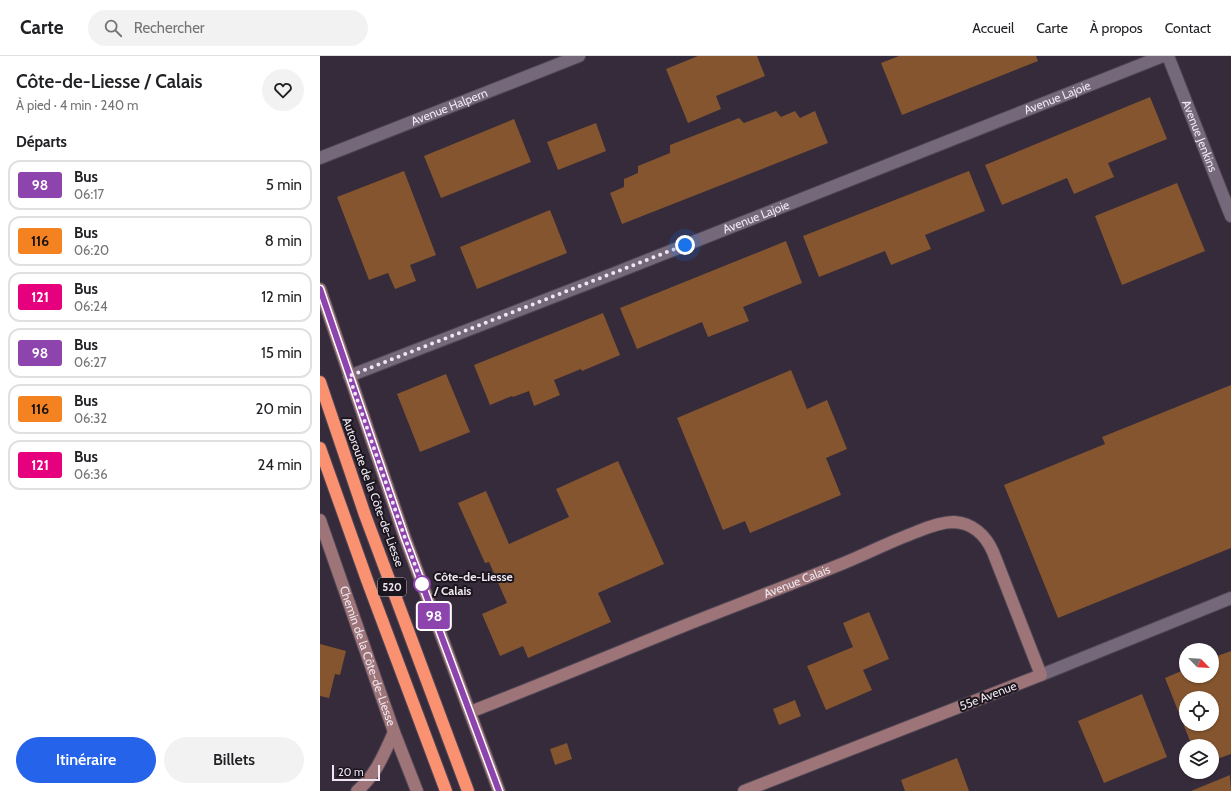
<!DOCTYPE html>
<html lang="fr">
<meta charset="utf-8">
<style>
:root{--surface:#fff;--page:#f2f2f2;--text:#202124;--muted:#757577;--line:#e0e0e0;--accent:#2563eb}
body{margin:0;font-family:Cabin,sans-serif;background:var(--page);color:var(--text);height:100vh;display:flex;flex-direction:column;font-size:15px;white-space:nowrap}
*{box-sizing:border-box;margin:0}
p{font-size:13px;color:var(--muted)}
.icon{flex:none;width:22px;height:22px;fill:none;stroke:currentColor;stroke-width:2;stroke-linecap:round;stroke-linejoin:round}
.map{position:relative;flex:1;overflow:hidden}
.details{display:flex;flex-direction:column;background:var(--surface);width:320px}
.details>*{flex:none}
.badge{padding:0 8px;border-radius:3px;font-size:14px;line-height:26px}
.needle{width:26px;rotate:115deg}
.fabs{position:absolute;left:859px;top:587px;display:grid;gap:8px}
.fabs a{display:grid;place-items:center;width:40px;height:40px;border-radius:50%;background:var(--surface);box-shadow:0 1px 3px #0004;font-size:20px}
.scale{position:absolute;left:12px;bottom:10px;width:48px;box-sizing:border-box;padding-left:4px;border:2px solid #eee6f1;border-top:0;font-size:11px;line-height:14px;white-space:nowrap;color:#eee6f1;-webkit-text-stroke:3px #1b161d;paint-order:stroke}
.you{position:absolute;width:20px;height:20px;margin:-10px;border:3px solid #fff;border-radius:50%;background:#1a73e8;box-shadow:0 0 0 6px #1a73e833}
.map>.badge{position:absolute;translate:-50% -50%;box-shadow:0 0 0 2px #fff}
h2{padding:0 16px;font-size:15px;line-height:36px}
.round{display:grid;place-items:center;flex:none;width:42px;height:42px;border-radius:21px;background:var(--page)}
.headline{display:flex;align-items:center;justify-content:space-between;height:68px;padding:0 16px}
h1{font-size:19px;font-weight:600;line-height:30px}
.action{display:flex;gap:8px;margin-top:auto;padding:8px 16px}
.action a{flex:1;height:46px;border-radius:24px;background:var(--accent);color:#fff;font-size:16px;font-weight:600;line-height:46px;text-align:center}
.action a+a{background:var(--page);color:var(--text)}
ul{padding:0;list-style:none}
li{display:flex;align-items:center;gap:12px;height:50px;margin:0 8px 6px;padding:0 8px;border:2px solid var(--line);border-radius:12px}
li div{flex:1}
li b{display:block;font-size:15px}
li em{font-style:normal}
li .badge{min-width:44px;font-weight:700;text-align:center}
header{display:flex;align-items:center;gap:24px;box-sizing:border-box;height:56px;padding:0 20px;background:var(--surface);border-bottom:1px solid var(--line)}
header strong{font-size:19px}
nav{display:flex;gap:22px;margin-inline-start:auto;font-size:14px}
.search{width:280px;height:36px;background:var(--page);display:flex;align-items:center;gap:10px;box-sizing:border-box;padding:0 14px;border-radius:22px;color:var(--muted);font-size:15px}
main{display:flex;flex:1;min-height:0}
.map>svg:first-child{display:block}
</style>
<header>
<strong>Carte</strong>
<div class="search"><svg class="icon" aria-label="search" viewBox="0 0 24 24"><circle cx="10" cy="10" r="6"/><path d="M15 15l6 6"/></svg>Rechercher</div>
<nav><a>Accueil</a><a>Carte</a><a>À propos</a><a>Contact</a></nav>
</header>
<main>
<section class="details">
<div class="headline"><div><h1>Côte-de-Liesse / Calais</h1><p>À pied · 4 min · 240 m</p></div><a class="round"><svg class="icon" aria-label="heart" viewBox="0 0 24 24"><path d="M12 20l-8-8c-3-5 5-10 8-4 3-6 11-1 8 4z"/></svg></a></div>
<h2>Départs</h2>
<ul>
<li><span class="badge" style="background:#8e44ad;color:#fff">98</span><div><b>Bus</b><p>06:17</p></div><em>5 min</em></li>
<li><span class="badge" style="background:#f58220;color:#111">116</span><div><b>Bus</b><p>06:20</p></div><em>8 min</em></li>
<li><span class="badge" style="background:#e6007e;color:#fff">121</span><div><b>Bus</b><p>06:24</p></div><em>12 min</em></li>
<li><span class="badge" style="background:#8e44ad;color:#fff">98</span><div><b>Bus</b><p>06:27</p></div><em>15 min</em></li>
<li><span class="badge" style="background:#f58220;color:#111">116</span><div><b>Bus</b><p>06:32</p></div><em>20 min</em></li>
<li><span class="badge" style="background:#e6007e;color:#fff">121</span><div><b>Bus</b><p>06:36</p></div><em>24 min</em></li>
</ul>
<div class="action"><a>Itinéraire</a><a>Billets</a></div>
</section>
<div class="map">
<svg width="911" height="735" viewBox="0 0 911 735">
<rect width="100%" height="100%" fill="#362b3b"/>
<g fill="#84552f" fill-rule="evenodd">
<polygon points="378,0 437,0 445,20 396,40 401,53 368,67 346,13"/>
<polygon points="579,0 716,0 718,5 582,59 561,7"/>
<polygon points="830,41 847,83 788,107 794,121 754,138 747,122 682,149 665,109"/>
<polygon points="456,55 461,61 475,55 480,62 495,55 508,87 302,168 290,137 304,131 304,123 318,117 318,110 350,97 350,89 419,62 424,67"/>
<polygon points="194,63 211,106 121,142 104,100"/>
<polygon points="276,67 286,95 238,114 227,86"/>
<polygon points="84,115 116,199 90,209 96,225 75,233 68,217 49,224 17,141"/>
<polygon points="649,115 665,155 605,179 611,193 571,209 565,195 499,221 483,180"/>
<polygon points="857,127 885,195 802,229 775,160"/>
<polygon points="230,154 247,197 157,233 140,191"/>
<polygon points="466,185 482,227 423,251 429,265 388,281 382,266 317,293 300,252"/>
<polygon points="283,257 300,299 262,315 261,313 234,324 240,339 214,350 209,335 193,341 192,340 170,349 154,309"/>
<polygon points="471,314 487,353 507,344 527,393 506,402 521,439 430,477 425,465 403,474 357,362"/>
<polygon points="126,318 150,376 100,396 77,338"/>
<polygon points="911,329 911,492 738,562 684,429 785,388 782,381"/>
<polygon points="298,405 344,508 278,537 291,566 208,602 203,590 180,600 162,558 187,547 169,506 165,507 138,447 166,435 189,488 249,461 236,433"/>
<polygon points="549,556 569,603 543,614 552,634 506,654 487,610 533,591 523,567"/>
<polygon points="0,588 26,595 20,619 15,618 9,642 0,640"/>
<path d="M 911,595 L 911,698 L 892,705 L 892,690 L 872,690 L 845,622 L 866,613 L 866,620 L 892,620 L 892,602 ZM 866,642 L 892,642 L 892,668 L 866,668 Z"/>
<polygon points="822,638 847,701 784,727 758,665"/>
<polygon points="475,644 481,660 459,669 453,653"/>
<polygon points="247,687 252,703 235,709 230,693"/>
<polygon points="637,702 649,735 585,735 581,724"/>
<polygon points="910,719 911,735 871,735"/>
</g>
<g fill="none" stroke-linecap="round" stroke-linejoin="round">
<g stroke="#504654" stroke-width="14">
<g id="street">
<path id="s1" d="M 848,0 L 911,160"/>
<path id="s2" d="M 0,102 L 259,0"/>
<path id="s3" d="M 29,320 L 295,217 L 843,0"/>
<polyline points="721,619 911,542"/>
</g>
</g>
<g stroke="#504654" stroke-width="14">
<g id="secondary">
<polyline points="0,233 85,482 179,735"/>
<path id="s4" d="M 0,464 L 74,676 L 97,735"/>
<path id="s5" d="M 150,656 C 222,628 294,598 366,569 C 419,548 472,528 524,507 C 548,497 572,485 596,476 C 608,471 621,466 634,466 C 653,467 666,480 673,496 L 721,619 L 424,735"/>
<path d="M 37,735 C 56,719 64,698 74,676"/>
</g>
</g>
<g stroke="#504654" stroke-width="14">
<g id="highway">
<polyline points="0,326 45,459 148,735"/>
<polyline points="0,392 47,524 126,735"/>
</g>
</g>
<use href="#street" stroke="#75687a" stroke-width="12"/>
<use href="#secondary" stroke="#9d7477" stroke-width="12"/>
<use href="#highway" stroke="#fa9171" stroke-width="12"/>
</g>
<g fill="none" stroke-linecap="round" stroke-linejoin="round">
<g stroke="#fff" stroke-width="9">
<polyline id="line" points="0,233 85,482 179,735"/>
</g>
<use href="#line" stroke="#8e44ad" stroke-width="6"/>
<polyline stroke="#eee6f1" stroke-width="4" stroke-dasharray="0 7.2" points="102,528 85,482 29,320 365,189"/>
</g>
<circle fill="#fff" stroke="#8e44ad" stroke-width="2" cx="102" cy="528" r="8"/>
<g text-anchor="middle" stroke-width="4" stroke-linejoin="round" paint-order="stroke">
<rect fill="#1b161d" stroke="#afa8b1" stroke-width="1" x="58" y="522" width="28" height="18" rx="3"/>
<g font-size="11" font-weight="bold" fill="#eee6f1">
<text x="72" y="535">520</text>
</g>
<g font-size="12" fill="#eee6f1" stroke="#1b161d">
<text dy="4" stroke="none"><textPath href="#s3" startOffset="761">Avenue Lajoie</textPath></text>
<text dy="4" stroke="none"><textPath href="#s2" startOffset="139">Avenue Halpern</textPath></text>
<text dy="4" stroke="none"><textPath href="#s1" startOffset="86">Avenue Jenkins</textPath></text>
<text dy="4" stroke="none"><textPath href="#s3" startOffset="437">Avenue Lajoie</textPath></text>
<text transform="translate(53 436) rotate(70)" y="4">Autoroute de la Côte-de-Liesse</text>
<text dy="4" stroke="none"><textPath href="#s5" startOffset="352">Avenue Calais</textPath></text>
<text dy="4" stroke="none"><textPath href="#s4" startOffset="144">Chemin de la Côte-de-Liesse</textPath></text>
<text transform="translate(668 640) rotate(-21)" y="4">55e Avenue</text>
</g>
<g font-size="12" font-weight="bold" fill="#eee6f1" stroke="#1b161d" text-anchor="start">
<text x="114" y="525">Côte-de-Liesse<tspan x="114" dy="14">/ Calais</tspan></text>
</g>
</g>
</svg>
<div class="fabs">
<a><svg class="needle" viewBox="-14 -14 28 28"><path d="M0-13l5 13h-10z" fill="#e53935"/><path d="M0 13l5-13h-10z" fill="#757577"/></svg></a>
<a><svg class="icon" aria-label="locate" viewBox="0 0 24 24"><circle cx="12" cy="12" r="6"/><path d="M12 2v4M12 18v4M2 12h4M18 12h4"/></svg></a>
<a><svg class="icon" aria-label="layers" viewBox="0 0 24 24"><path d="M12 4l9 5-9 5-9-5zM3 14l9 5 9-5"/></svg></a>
</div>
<div class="scale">20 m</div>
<div class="you" style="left:365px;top:189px"></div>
<b class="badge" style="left:114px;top:560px;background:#8e44ad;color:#fff">98</b>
</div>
</main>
